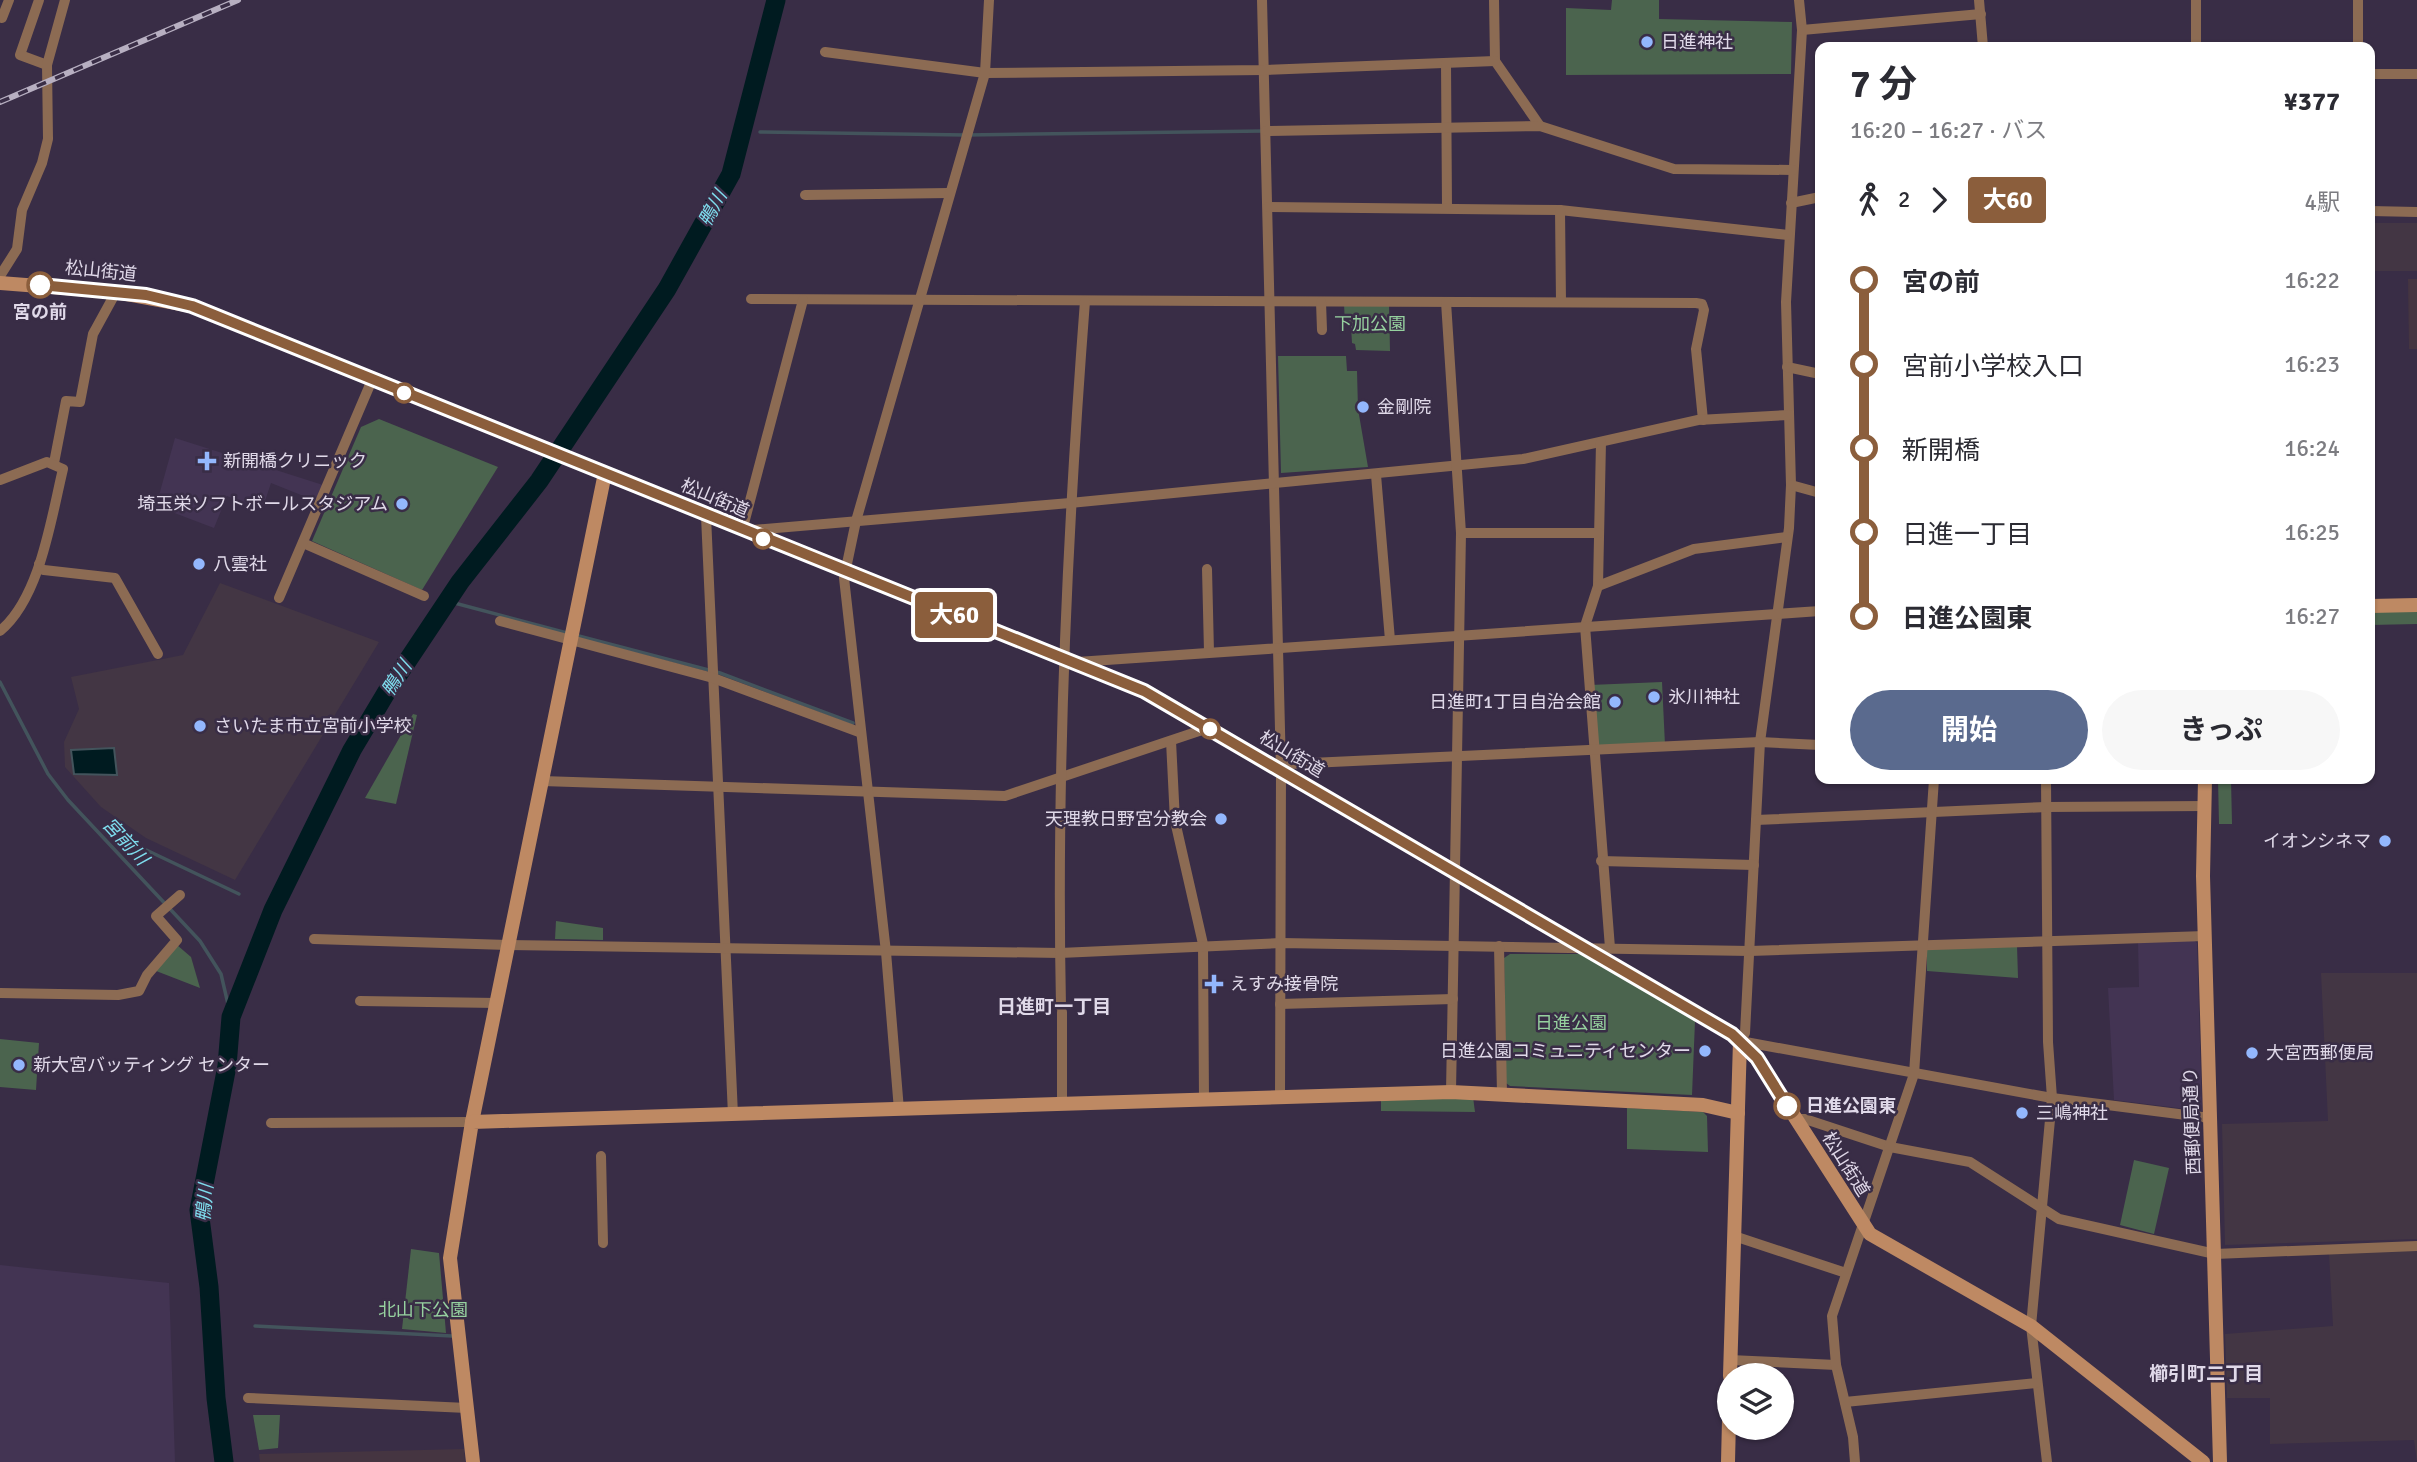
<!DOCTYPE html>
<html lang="ja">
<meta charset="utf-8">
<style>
:root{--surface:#fff;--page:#f7f7f7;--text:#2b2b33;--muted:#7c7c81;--accent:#5a6a8e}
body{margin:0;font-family:Signika,"Noto Sans JP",sans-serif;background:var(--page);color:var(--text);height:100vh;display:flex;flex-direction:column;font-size:26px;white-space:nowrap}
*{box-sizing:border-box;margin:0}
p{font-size:23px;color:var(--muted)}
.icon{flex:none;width:38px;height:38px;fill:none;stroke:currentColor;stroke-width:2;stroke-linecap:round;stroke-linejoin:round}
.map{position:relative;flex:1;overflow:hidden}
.details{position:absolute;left:1815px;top:42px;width:560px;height:742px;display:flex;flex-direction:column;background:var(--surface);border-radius:14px;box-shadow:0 2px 5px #0004}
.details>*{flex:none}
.badge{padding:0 14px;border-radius:5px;font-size:24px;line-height:46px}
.fabs{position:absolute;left:1717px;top:1363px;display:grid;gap:14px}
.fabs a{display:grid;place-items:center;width:77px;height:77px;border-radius:50%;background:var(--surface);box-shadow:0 2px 5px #0004;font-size:35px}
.map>.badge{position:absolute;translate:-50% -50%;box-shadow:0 0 0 4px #fff}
.legs{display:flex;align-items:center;gap:10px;height:77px;padding:0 35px;font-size:23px}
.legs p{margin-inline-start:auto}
.headline{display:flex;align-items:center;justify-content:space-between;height:119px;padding:0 35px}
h1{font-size:38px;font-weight:700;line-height:52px}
.primary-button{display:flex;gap:14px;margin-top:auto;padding:14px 35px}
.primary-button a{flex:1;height:80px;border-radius:42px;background:var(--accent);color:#fff;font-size:28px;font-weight:700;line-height:80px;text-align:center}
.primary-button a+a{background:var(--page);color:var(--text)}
ul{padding:0 35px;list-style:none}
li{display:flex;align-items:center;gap:24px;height:84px;font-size:26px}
li i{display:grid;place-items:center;width:10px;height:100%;margin:0 9px;background:currentColor}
li i::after{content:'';width:18px;height:18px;margin:-9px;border:5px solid;border-radius:50%;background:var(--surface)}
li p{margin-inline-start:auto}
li:first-child i{background:linear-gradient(#0000 50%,currentColor 0)}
li:last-child i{background:linear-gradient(currentColor 50%,#0000 0)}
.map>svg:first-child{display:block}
</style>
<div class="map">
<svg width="2417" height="1462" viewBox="0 0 2417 1462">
<rect width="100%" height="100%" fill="#392d46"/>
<g fill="#433453">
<polygon points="175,438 323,485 316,501 271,483 262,510 227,496 214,528 156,506"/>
<polygon points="2194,940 2197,943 2202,1111 2114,1100 2108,988 2139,987 2138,941"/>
<polygon points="0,1265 169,1283 175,1462 0,1462"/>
</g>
<g fill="#453541">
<polygon points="2408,279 2417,279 2417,349 2409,349"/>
<polygon points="464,1449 465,1462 260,1462 259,1454"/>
</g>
<g fill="#433644">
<rect x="2370" y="223" width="47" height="48"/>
<polygon points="220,583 379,642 235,880 146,838 101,807 65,767 64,742 79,709 71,677 183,655"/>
<polygon points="2321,973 2417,973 2417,1239 2225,1245 2222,1124 2328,1121"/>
<polygon points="2417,1250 2417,1462 2414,1440 2270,1444 2270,1398 2227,1398 2225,1334 2333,1326 2329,1254"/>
</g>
<g fill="#4b644e">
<polygon points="1612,0 1659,0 1659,19 1792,22 1791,74 1566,75 1566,8 1611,10"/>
<polygon points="1344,304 1389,305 1390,351 1356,350 1355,344 1352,343 1351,326 1345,325"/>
<polygon points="1278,356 1346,356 1347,371 1357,371 1358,409 1368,467 1281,473"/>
<polygon points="379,419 498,467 422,590 312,541 361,427"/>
<polygon points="2417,610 2417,624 2370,625 2370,611"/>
<polygon points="1662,682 1665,745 1594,748 1590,685"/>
<polygon points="413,714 417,715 396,804 365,798"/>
<polygon points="2218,779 2231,779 2232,824 2219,824"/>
<polygon points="556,921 603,928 603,940 555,939"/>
<polygon points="177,945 191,957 200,988 151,969"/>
<polygon points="2017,945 2018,978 1927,971 1927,947"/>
<polygon points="1510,954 1584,954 1695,1021 1692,1095 1510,1086 1506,1083 1504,958"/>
<polygon points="0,1039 39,1043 36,1090 0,1087"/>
<polygon points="1381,1097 1473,1097 1475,1112 1381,1111"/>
<polygon points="1627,1108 1703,1112 1707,1116 1708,1152 1627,1149"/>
<polygon points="2134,1160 2169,1168 2154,1234 2120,1225"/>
<polygon points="411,1249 439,1253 446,1333 402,1329"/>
<polygon points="253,1415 280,1415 278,1448 259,1450"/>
</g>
<polygon fill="#001b20" stroke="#43545c" stroke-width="2" points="114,748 117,775 74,774 71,750"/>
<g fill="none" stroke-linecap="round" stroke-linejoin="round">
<g stroke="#43545c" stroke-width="3.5">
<polyline points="760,132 966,135 1264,131"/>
<polyline points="447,601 567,633"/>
<polyline points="575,635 720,673 853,723"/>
<polyline points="0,682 48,774 68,800 200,941 221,974 231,1017"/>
<polyline points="142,848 239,894"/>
<polyline points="255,1326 452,1336"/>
</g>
<polyline stroke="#001b20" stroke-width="19" points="224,1462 216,1398 209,1287 199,1210 227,1066 231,1017 273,910 352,750 386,693 460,582 539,481 667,289 731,174 776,0"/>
<g stroke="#8c6b53" stroke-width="10">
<polyline points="39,0 20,55 47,65"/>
<polyline points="1262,0 1281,770 1280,1097"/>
<polyline points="1494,0 1495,61 1540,126"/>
<polyline points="1799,0 1802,30 1786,302 1791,485 1789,528 1760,742 1745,1033 1740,1041 2052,1098 2210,1118"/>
<polyline points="1979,0 1983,47"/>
<polyline points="2,18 9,0"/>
<polyline points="1802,30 1981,14"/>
<polyline points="2196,47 2196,0"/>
<polyline points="2358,47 2358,0"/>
<polyline points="825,52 985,73 1264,70 1495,61"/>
<polyline points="1446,63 1447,208"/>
<polyline points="2370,74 2417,74"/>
<polyline points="1266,131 1540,126 1674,169 1793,170"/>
<polyline points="805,195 949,193"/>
<polyline points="1791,203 1820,197"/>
<polyline points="1268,207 1560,210 1788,235"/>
<polyline points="1560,210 1561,302"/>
<polyline points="2370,211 2417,212"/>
<polyline points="0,276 17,249 22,210 42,163 48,139 47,65 65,0"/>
<polyline points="751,299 1696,303 1702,304 1704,310 1696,349 1703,420"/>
<polyline points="803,300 742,531 1070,503 1523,459 1698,420 1789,415"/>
<polyline points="1321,302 1322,330"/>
<polyline points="1446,302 1461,533 1451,1092"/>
<polyline points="1787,367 1820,374"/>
<polyline points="1601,442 1598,586 1585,626 1610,948"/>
<polyline points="54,463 66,401 80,402 93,334 116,292"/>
<polyline points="1376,475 1390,640"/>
<path d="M 0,480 L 47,462 L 63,469 C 51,519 40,598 0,631"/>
<polyline points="1791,485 1820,493"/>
<polyline points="706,516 733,1115"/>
<polyline points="1461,533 1599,533"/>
<polyline points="303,543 424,596"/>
<polyline points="39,564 39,568 44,570 115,578 158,654"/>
<polyline points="1207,569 1209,652"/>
<polyline points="1598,586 1694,549 1787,537"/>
<polyline points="279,598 372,380"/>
<polyline points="500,621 713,678 859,732"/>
<polyline points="1077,662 1820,611"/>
<polyline points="1171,741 1175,821 1203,944 1204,1100"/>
<polyline points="1281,770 1289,764 1760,742 1820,745"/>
<polyline points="2046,779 2048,1042 2052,1098 2031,1326 2047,1462"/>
<polyline points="542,781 1005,796 1208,728"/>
<polyline points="1756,820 2046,807 2206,806"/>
<polyline points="1601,861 1754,865"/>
<polyline points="314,939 508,945 1060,953 1281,943 1750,951 2205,936"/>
<polyline points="1499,946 1502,1094"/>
<polyline points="0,993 118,995 139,991 147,975 177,940 156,916 180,895"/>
<polyline points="360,1001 497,1003"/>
<polyline points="1280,1004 1453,999"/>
<path d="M 1061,1007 C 1056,772 1067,535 1085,301"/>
<polyline points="1062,1012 1062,1105"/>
<polyline points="899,1110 886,952 844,578 856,521 985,73 989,0"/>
<polyline points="1795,1119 1805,1119 1890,1147 1970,1162 2059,1219 2215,1254 2417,1246"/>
<polyline points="271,1123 472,1122"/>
<polyline points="601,1156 603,1243"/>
<polyline points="1734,1236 1846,1273"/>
<polyline points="1730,1360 1836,1365"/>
<polyline points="248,1398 467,1408"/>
<polyline points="1845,1402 2036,1383"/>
<polyline points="1855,1462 1853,1437 1836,1365 1832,1316 1914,1074 1934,779"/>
</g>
<g stroke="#be8963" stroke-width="14">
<polyline points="0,283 116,292 192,306 1144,691 1732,1034 1757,1058 1870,1234 2031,1326 2203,1462"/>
<polyline points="2370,606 2417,605"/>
<polyline points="2205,779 2203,876 2220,1462"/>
<polyline points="472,1122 605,473"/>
<polyline points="1730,1376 1740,1041"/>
<polyline points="473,1462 450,1258 472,1122 1451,1092 1703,1105 1738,1113"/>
<polyline points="1728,1462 1729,1420"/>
</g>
<g stroke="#b7afc1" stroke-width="6">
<polyline id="rail" points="0,102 238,0"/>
</g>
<use href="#rail" stroke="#392d46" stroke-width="3.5" stroke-dasharray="10" stroke-linecap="butt"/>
</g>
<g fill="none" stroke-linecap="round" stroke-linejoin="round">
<g stroke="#fff" stroke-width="16">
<polyline id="line-1" points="40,285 146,295 192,306 1144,691 1732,1034 1757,1058 1787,1106"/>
</g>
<use href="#line-1" stroke="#8b5e3c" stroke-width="10"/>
</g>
<g fill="#93b7fd" stroke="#392d46" stroke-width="2.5">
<circle cx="1647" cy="42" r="7"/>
<circle cx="1363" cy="407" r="7"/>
<path d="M203.5 450.5h7v7h7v7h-7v7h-7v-7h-7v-7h7z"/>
<circle cx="402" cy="504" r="7"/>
<circle cx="199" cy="564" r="7"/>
<circle cx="1654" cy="697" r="7"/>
<circle cx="1615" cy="702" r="7"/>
<circle cx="200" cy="726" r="7"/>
<circle cx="1221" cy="819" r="7"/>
<circle cx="2385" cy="841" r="7"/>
<path d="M1210.5 973.5h7v7h7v7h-7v7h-7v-7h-7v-7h7z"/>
<circle cx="1705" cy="1051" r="7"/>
<circle cx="2252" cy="1053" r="7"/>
<circle cx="19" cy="1065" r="7"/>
<circle cx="2022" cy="1113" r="7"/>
</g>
<g fill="#fff" stroke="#8b5e3c" stroke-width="3.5">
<circle cx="40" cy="285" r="12"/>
<circle cx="404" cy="393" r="9"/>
<circle cx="763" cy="539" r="9"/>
<circle cx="1210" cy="729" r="9"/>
<circle cx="1787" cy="1106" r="12"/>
</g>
<g text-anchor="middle" stroke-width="5" stroke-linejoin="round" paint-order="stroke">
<g font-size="18" fill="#e0d9e9" stroke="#392d46" text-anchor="start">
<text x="1661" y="48">日進神社</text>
<text x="1377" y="413">金剛院</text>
<text x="223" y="467">新開橋クリニック</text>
<text x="388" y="510" text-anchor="end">埼玉栄ソフトボールスタジアム</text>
<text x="213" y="570">八雲社</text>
<text x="1668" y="703">氷川神社</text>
<text x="1601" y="708" text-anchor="end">日進町1丁目自治会館</text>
<text x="214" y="732">さいたま市立宮前小学校</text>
<text x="1207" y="825" text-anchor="end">天理教日野宮分教会</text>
<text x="2371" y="847" text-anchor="end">イオンシネマ</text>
<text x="1230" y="990">えすみ接骨院</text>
<text x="1691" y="1057" text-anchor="end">日進公園コミュニティセンター</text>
<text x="2266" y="1059">大宮西郵便局</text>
<text x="33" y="1071">新大宮バッティング センター</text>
<text x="2036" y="1119">三嶋神社</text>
</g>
<g font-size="18" fill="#e0d9e9" stroke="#392d46">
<text transform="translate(101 271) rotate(6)" y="6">松山街道</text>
<text transform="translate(715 498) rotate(23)" y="6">松山街道</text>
<text transform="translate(1292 754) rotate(31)" y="6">松山街道</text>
<text transform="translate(2192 1121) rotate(-92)" y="6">西郵便局通り</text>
<text transform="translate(1846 1164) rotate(58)" y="6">松山街道</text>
</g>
<g font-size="18" font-weight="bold" fill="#e0d9e9" stroke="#392d46">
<text x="40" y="318">宮の前</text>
<text x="1806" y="1112" text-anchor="start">日進公園東</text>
</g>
<g font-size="18" fill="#96d19f" stroke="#392d46">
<text x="1370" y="330">下加公園</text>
<text x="1571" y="1029">日進公園</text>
<text x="423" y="1316">北山下公園</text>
</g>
<g font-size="19" font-style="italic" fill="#7edced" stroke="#392d46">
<text transform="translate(712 208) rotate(-61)" y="7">鴨川</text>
<text transform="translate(396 678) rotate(-57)" y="7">鴨川</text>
<text transform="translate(126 841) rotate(47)" y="7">宮前川</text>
<text transform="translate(204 1203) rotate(-85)" y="7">鴨川</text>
</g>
<g font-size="19" font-weight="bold" fill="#e0d9e9" stroke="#392d46">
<text x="1054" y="1013">日進町一丁目</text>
<text x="2206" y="1380">櫛引町二丁目</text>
</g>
</g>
</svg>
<div class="fabs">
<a><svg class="icon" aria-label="layers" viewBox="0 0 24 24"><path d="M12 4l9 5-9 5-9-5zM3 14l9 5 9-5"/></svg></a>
</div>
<b class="badge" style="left:954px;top:615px;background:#8b5e3c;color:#fff">大60</b>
<section class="details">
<div class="headline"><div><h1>7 分</h1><p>16:20 – 16:27 · バス</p></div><b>¥377</b></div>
<div class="legs"><svg class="icon" aria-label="walk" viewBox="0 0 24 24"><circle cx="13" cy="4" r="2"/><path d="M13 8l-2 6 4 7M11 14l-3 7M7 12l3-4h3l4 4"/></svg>2<svg class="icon" aria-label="forward" viewBox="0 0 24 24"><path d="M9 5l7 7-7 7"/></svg><b class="badge" style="background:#8b5e3c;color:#fff">大60</b><p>4駅</p></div>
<ul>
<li><i style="color:#8b5e3c"></i><b>宮の前</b><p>16:22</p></li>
<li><i style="color:#8b5e3c"></i><span>宮前小学校入口</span><p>16:23</p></li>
<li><i style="color:#8b5e3c"></i><span>新開橋</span><p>16:24</p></li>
<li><i style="color:#8b5e3c"></i><span>日進一丁目</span><p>16:25</p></li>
<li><i style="color:#8b5e3c"></i><b>日進公園東</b><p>16:27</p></li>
</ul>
<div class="primary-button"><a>開始</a><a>きっぷ</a></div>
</section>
</div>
